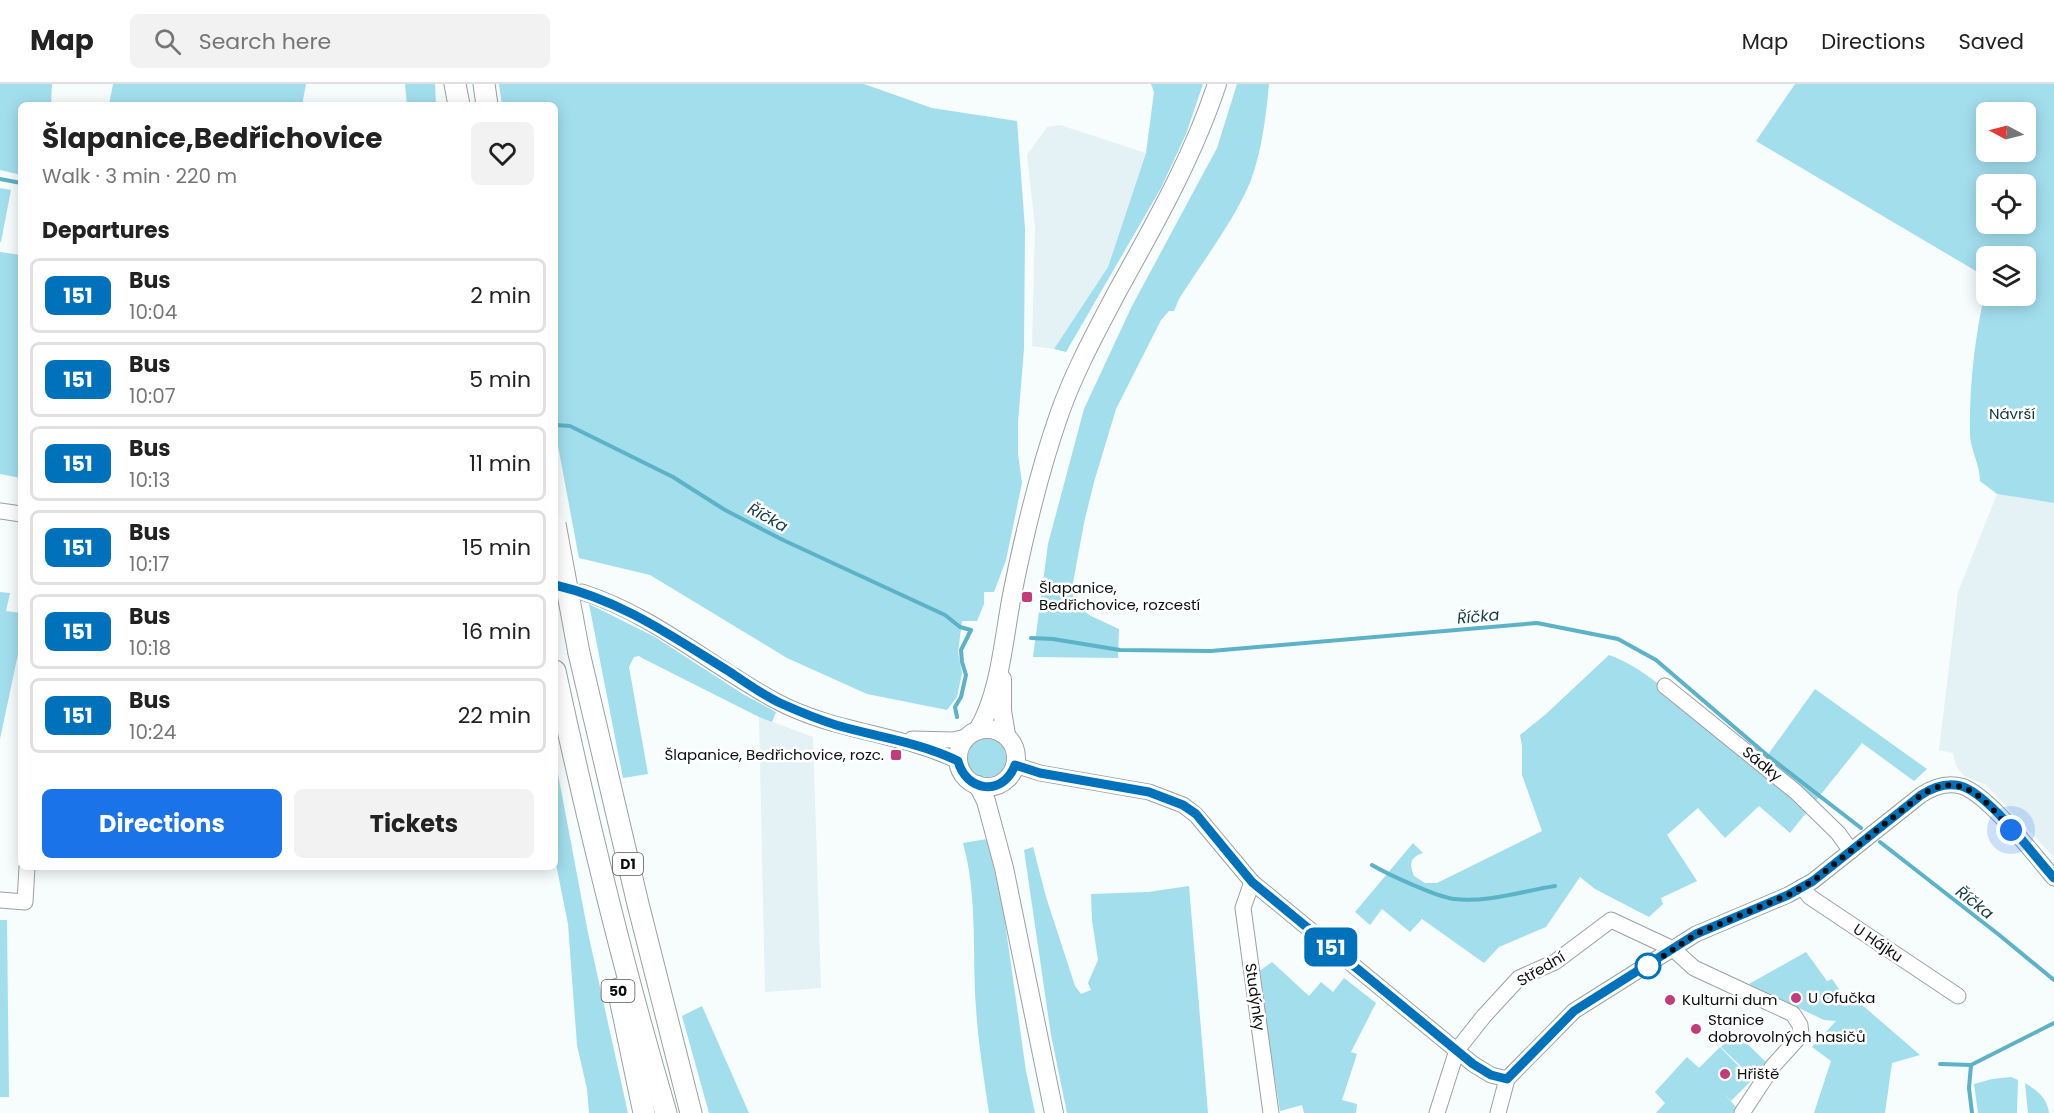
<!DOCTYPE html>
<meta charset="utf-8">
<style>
:root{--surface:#fff;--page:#f2f2f2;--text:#222;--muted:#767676;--line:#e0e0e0;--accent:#1a73e8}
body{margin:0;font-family:Poppins,sans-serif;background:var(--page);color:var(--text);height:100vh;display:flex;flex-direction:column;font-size:22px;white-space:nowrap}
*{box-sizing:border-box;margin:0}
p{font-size:20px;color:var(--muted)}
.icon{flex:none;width:33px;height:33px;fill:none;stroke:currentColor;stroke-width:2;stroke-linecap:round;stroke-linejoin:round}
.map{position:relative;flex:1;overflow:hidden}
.side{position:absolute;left:18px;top:18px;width:540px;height:768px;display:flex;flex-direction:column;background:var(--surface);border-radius:9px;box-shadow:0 3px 15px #0003}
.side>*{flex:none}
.badge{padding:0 12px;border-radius:9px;font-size:21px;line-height:39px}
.needle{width:39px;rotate:277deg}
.tools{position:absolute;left:1976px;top:18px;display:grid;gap:12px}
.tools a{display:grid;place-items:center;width:60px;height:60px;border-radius:9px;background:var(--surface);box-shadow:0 3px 15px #0003;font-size:30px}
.you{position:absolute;width:30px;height:30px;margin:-15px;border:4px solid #fff;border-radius:50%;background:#1a73e8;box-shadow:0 0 0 9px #1a73e833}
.map>.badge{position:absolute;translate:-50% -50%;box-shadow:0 0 0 3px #fff}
h2{padding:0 24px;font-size:22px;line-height:54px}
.round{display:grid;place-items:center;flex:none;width:63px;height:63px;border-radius:9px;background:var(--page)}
.headline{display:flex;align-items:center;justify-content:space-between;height:102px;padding:0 24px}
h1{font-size:28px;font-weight:700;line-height:45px}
.action{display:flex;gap:12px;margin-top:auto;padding:12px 24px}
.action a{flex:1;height:69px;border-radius:9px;background:var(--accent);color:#fff;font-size:24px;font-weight:700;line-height:69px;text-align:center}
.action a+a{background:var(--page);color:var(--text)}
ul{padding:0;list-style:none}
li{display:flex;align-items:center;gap:18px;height:75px;margin:0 12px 9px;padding:0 12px;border:3px solid var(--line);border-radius:9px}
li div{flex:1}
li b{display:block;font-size:22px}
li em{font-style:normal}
li .badge{min-width:66px;font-weight:700;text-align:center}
header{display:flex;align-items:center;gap:36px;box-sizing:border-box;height:84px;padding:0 30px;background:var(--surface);border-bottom:2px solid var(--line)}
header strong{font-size:28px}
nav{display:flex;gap:33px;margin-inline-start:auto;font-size:21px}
.search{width:420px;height:54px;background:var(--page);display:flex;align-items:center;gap:15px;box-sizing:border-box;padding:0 21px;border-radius:9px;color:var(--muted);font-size:22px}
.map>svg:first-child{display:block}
</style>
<header>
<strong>Map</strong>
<div class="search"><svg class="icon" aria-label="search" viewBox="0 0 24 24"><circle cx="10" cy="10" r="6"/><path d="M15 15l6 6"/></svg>Search here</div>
<nav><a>Map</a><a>Directions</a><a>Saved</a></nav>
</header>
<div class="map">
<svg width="2054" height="1029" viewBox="0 0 2054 1029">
<rect width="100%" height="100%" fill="#f7fcfd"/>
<g fill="#e4f1f5">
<polygon points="1060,41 1146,69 1108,183 1054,265 1032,262 1035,143 1027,71 1047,43"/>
<polygon points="1997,410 2054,419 2054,773 1986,701 1964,692 1956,682 1953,669 1939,666 1958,508"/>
<polygon points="759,633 813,653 821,904 765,908"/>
</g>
<g fill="#a3deed" fill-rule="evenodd">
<polygon points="0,0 52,0 51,21 21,21 21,91 0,86"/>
<polygon points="113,0 306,0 302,21 109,21"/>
<polygon points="405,0 435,0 436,21 407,21"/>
<polygon points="499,0 864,0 932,24 1017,37 1025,145 1024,265 1018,338 1018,370 1022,399 1006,476 994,508 984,508 984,520 977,537 962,537 958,568 962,589 957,613 947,626 867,610 787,574 650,491 579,474 555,346 555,21 502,21"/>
<polygon points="1151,0 1203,0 1186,50 1161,104 1066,268 1054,265 1108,183 1146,69 1154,8"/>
<path d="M 1237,0 L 1269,0 C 1266,32 1262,66 1251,96 C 1236,134 1201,180 1179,215 L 1174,227 L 1169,227 L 1161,236 L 1116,325 L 1094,398 L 1084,439 L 1072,504 L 1074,515 L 1078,523 L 1091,532 L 1119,545 L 1118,574 L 1033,573 L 1048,460 L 1084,325 L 1132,222 L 1217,64 Z"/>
<path d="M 1795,0 L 2054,0 L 2054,419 L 1997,410 L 1980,397 C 1980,381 1971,367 1970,351 C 1969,301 1975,252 1986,203 L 1986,212 L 2025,212 L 2025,172 L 1986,172 L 1986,193 L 1756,57 ZM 1986,28 L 2025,28 L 2025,68 L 1986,68 ZM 1986,100 L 2025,100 L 2025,140 L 1986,140 Z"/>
<polygon points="0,104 11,106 1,158 0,158"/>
<polygon points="0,168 21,171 21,394 0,390"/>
<polygon points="0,508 10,509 6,527 21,529 21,556 0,655"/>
<polygon points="589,520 655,553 743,610 776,628 772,638 759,633 644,575 639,572 634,573 629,583 648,690 623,694"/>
<path d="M 1609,571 C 1645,584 1672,612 1701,635 C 1721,650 1742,665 1762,679 L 1815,605 L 1927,685 L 1914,697 L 1862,659 L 1790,749 L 1759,722 L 1725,754 L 1698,724 L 1667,751 L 1697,797 L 1661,814 L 1663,820 L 1649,833 L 1595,805 L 1580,793 L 1546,843 L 1499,863 L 1484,879 L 1422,835 L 1410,848 L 1382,825 L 1370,841 L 1355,828 L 1413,759 L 1423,769 C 1410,773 1409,780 1414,792 L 1425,799 L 1437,799 L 1542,747 L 1522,691 L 1522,662 L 1520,651 L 1546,630 Z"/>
<circle cx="987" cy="674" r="19"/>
<polygon points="555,674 588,849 628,1029 589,1029 587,1005 577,961 568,840 555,775"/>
<path d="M 987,755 L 1003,824 L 1026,987 L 1035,1029 L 989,1029 C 984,994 978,959 976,924 C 972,869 978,813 963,759 Z"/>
<polygon points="1033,763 1046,813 1075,902 1081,910 1091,906 1088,899 1098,876 1092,836 1091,810 1148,808 1189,802 1208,1029 1067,1029 1051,951 1024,766"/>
<polygon points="0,836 7,836 9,1013 0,1013"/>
<polygon points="1806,868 1827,897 1832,895 1848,918 1854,914 1920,971 1892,979 1885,1029 1814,1029 1831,977 1812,963 1836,937 1824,936 1749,900"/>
<polygon points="1272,878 1309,912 1321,898 1333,908 1344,894 1376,919 1351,968 1357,970 1342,1016 1357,1020 1356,1029 1304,1029 1302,1021 1280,1027 1258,888"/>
<polygon points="702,922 749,1029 709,1029 682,932"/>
<polygon points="1735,948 1767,979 1753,994 1721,963"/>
<polygon points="1720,963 1752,996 1731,1017 1723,1009 1737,1024 1734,1029 1656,1029 1665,1019 1655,1008 1687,973 1699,984"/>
<polygon points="2011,993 2018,996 2017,1029 1978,1029 1974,1000 1992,995"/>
<path d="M 2025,999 C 2038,1007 2047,1014 2049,1029 L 2028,1029 Z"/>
</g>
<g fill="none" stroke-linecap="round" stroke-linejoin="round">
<g stroke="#5cb2c6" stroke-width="4">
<polyline points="0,95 21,99"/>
<polyline points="555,341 570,342 673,393 725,426 783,456 945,531 960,543 971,546 961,566 962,578 966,591 961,613 955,623 957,633"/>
<polyline points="1031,554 1053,555 1120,566 1211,567 1537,539 1618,555 1656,576 1768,672 1861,744"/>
<polyline points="1880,758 1998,850 2054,896"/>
<path d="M 1372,781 C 1387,790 1437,813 1454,815 C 1487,819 1523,807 1555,802"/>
<polyline points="1940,980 1971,981 2054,939"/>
<polyline points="1971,981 1969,1004 1972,1029"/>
</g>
<g stroke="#9ca0a1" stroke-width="17">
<g id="minor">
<polyline points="0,427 21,430"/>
<path d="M 582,508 C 654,531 711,582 776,617 C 833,648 900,649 958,677"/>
<polyline points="1665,602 1796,708 1838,749 1851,767"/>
<polyline points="912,655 953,656 966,653"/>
<path d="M 1015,681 L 1040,689 L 1149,708 L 1183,721 L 1196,731 L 1252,798 L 1473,980 L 1491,991 L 1507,995 L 1574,927 L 1696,850 L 1788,811 L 1813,797 L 1921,711 C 1933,703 1946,698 1961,702 C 1988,710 2034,771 2054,794"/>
<polyline points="1252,798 1243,824 1271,1029"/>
<polyline points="1802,803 1810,813 1958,912"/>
<polyline points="0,816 25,818 27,783"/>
<polyline points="1437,1029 1457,966 1484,932 1519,894 1555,878 1611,836 1673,865 1694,884 1793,930 1800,941 1801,951 1773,982 1742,1029"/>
<polyline points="1498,1029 1507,995"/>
</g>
</g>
<g stroke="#9ca0a1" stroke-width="20">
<g id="major">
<polyline points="1002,595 1002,627 1006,651"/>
<circle cx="987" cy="674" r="29"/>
<path d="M 978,646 C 1001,608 1004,549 1013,506 C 1025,447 1039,388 1059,331 C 1074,288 1096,248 1117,208 C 1154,141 1193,73 1217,0"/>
<polyline points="978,701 986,717 1004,784 1054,1029"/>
</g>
</g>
<g stroke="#9ca0a1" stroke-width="23">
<g id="highway">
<polyline points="455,0 459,21"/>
<polyline points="484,0 487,21"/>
<polyline points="579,569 638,820 691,1029"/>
<path d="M 555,587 C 587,735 623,883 666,1029"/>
<polyline points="618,905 644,1029"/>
</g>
</g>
<use href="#minor" stroke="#fff" stroke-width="15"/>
<use href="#major" stroke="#fff" stroke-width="18"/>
<use href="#highway" stroke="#fff" stroke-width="21"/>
<g stroke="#9ca0a1" stroke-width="23" stroke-linecap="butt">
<polyline id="highway-bridge" points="555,440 579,569"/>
</g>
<use href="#highway-bridge" stroke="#fff" stroke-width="21"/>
</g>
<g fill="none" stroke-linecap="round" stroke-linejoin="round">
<g stroke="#fff" stroke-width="14">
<path id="line" d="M 555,501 C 623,517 671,552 730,588 C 746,599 763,611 780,619 C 798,627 817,635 836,641 C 877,653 919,658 958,677 C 966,708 1003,713 1015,681 L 1040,689 L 1149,708 L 1183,721 L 1196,730 L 1252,798 L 1473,980 L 1491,991 L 1507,995 L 1574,927 L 1696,850 L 1788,811 L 1813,797 L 1921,711 C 1933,703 1946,698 1961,702 C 1989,710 2033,771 2054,794"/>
</g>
<use href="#line" stroke="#0072bc" stroke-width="9"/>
<path stroke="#0d0f0f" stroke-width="6" stroke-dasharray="0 10.8" d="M 1648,882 L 1647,883 L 1696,850 L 1788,811 L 1813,797 L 1921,711 C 1962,685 1985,716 2011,746"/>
</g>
<g fill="#c33b7a" stroke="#fff" stroke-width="2">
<rect x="1021" y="507" width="12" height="12" rx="3"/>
<rect x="890" y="665" width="12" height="12" rx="3"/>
<circle cx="1796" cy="914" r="6"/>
<circle cx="1670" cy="916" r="6"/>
<circle cx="1696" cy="945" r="6"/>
<circle cx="1725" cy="990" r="6"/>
</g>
<circle fill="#fff" stroke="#0072bc" stroke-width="3" cx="1648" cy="882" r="12"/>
<g text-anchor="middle" stroke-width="5" stroke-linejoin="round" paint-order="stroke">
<g fill="#fff" stroke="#565757" stroke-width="1.5">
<rect x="613" y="769" width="30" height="22" rx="4.5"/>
<rect x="601.5" y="896" width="33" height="22" rx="4.5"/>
</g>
<g font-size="14" font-weight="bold" fill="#0d0f0f">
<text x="628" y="785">D1</text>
<text x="618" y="912">50</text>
</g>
<g font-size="15" fill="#0e3740" stroke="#fff">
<text x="2012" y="335">Návrší</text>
</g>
<g font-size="15" fill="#0d0f0f" stroke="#fff" text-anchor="start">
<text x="1039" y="509">Šlapanice,<tspan x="1039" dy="17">Bedřichovice, rozcestí</tspan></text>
<text x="884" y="676" text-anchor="end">Šlapanice, Bedřichovice, rozc.</text>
<text x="1808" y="919">U Ofučka</text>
<text x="1682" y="921">Kulturni dum</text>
<text x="1708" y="941">Stanice<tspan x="1708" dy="17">dobrovolných hasičů</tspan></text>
<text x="1737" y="995">Hřiště</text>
</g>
<g font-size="15" fill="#0d0f0f" stroke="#fff">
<text transform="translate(1762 680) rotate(39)" y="5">Sádky</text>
<text transform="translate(1878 859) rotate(34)" y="5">U Hájku</text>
<text transform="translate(1541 885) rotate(-31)" y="5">Střední</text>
<text transform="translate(1255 913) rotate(82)" y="5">Studýnky</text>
</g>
<g font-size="16" font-style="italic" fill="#143c45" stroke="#fff">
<text transform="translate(768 433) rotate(29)" y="6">Říčka</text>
<text transform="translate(1478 532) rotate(-5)" y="6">Říčka</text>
<text transform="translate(1975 818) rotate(38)" y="6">Říčka</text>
</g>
</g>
</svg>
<div class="tools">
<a><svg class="needle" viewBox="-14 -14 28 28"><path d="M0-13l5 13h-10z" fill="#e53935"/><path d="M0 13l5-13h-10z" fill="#767676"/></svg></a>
<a><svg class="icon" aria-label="locate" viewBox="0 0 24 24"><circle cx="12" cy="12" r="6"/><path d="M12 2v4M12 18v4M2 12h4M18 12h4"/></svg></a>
<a><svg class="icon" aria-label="layers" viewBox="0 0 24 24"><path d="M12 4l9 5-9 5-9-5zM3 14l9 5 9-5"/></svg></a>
</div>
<div class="you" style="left:2011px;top:746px"></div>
<b class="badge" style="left:1331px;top:863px;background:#0072bc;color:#fff">151</b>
<section class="side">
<div class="headline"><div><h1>Šlapanice,Bedřichovice</h1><p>Walk · 3 min · 220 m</p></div><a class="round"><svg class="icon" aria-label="heart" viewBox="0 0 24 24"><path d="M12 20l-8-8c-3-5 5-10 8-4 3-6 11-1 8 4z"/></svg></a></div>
<h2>Departures</h2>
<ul>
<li><span class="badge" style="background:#0072bc;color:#fff">151</span><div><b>Bus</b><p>10:04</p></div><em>2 min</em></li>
<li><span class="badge" style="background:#0072bc;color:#fff">151</span><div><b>Bus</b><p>10:07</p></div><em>5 min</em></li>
<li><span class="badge" style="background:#0072bc;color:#fff">151</span><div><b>Bus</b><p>10:13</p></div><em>11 min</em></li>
<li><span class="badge" style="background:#0072bc;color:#fff">151</span><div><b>Bus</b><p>10:17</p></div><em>15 min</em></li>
<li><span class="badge" style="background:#0072bc;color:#fff">151</span><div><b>Bus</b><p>10:18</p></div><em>16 min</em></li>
<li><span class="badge" style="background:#0072bc;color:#fff">151</span><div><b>Bus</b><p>10:24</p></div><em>22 min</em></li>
</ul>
<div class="action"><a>Directions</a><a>Tickets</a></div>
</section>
</div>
